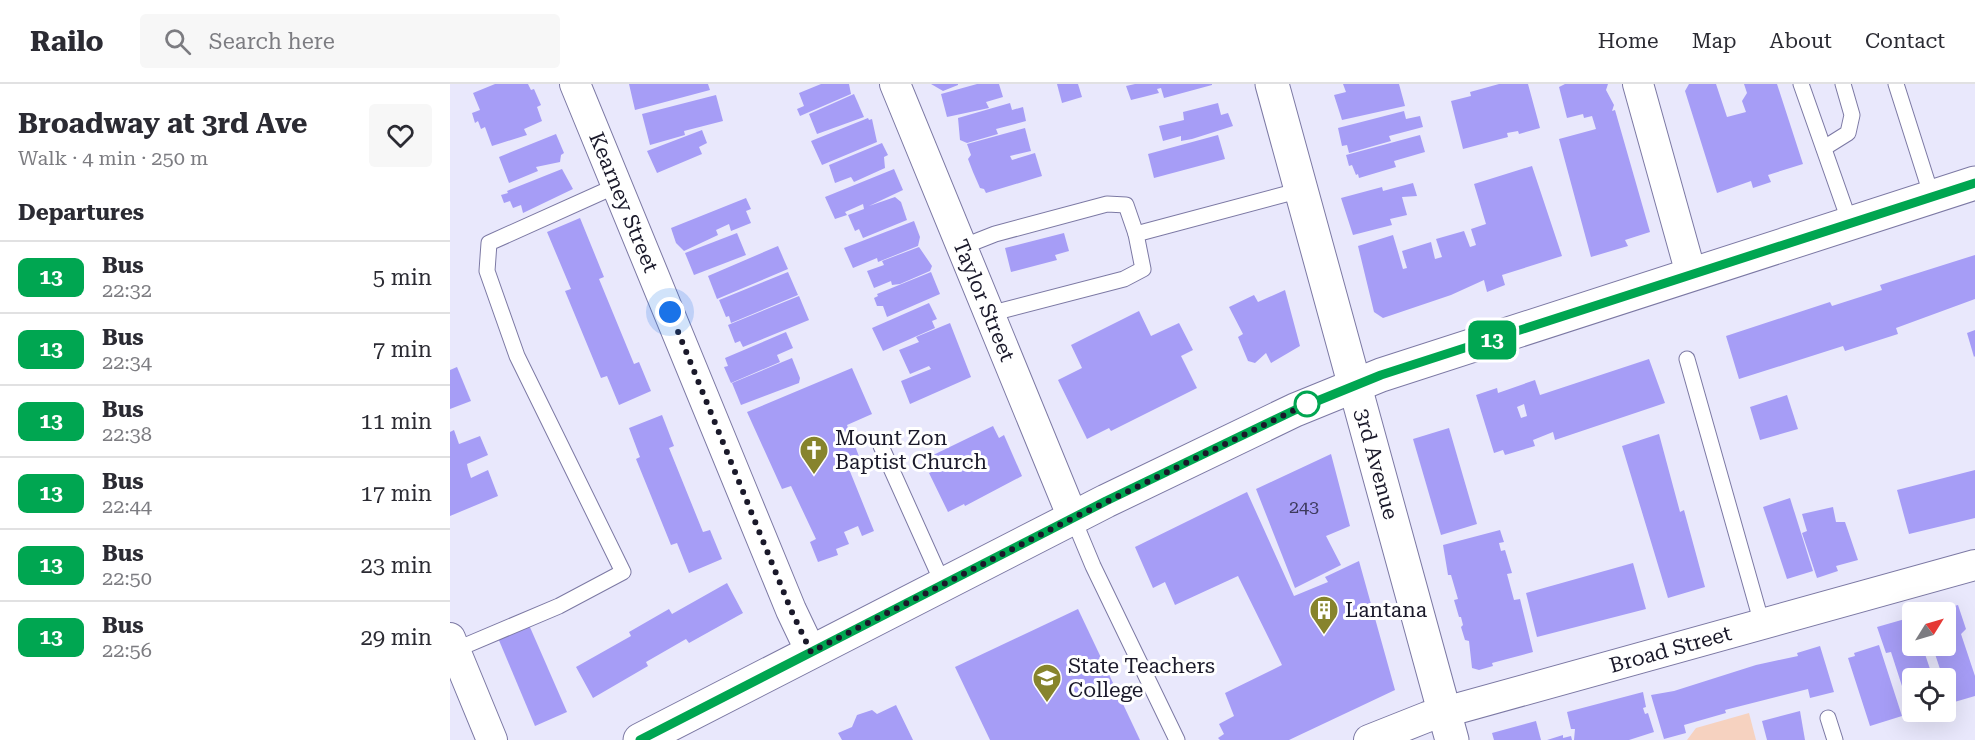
<!DOCTYPE html>
<meta charset="utf-8">
<style>
:root{--surface:#fff;--page:#f7f7f7;--text:#2b2b33;--muted:#7c7c81;--line:#e1e1e2}
body{margin:0;font-family:"Roboto Serif",serif;background:var(--page);color:var(--text);height:100vh;display:flex;flex-direction:column;font-size:22px;white-space:nowrap}
*{box-sizing:border-box;margin:0}
p{font-size:20px;color:var(--muted)}
.icon{flex:none;width:33px;height:33px;fill:none;stroke:currentColor;stroke-width:2;stroke-linecap:round;stroke-linejoin:round}
.map{position:relative;flex:1;overflow:hidden}
.side{display:flex;flex-direction:column;background:var(--surface);width:450px}
.side>*{flex:none}
.badge{padding:0 12px;border-radius:9px;font-size:21px;line-height:39px}
.needle{width:39px;rotate:53deg}
.fabs{position:absolute;left:1452px;top:518px;display:grid;gap:12px}
.fabs a{display:grid;place-items:center;width:54px;height:54px;border-radius:6px;background:var(--surface);box-shadow:0 6px 24px #0002;font-size:30px}
.you{position:absolute;width:30px;height:30px;margin:-15px;border:4px solid #fff;border-radius:50%;background:#1a73e8;box-shadow:0 0 0 9px #1a73e833}
.map>.badge{position:absolute;translate:-50% -50%;box-shadow:0 0 0 3px #fff}
h2{padding:0 18px;font-size:22px;line-height:54px}
.round{display:grid;place-items:center;flex:none;width:63px;height:63px;border-radius:6px;background:var(--page)}
.summary{display:flex;align-items:center;justify-content:space-between;height:102px;padding:0 18px}
h1{font-size:28px;font-weight:700;line-height:45px}
ul{padding:0;list-style:none}
li{display:flex;align-items:center;gap:18px;height:72px;padding:0 18px;border-top:2px solid var(--line)}
li div{flex:1}
li b{display:block;font-size:22px}
li em{font-style:normal}
li .badge{min-width:66px;font-weight:700;text-align:center}
header{display:flex;align-items:center;gap:36px;box-sizing:border-box;height:84px;padding:0 30px;background:var(--surface);border-bottom:2px solid var(--line)}
header strong{font-size:28px}
nav{display:flex;gap:33px;margin-inline-start:auto;font-size:21px}
.search{width:420px;height:54px;background:var(--page);display:flex;align-items:center;gap:15px;box-sizing:border-box;padding:0 21px;border-radius:6px;color:var(--muted);font-size:22px}
main{display:flex;flex:1;min-height:0}
.map>svg:first-child{display:block}
</style>
<header>
<strong>Railo</strong>
<div class="search"><svg class="icon" aria-label="search" viewBox="0 0 24 24"><circle cx="10" cy="10" r="6"/><path d="M15 15l6 6"/></svg>Search here</div>
<nav><a>Home</a><a>Map</a><a>About</a><a>Contact</a></nav>
</header>
<main>
<section class="side">
<div class="summary"><div><h1>Broadway at 3rd Ave</h1><p>Walk · 4 min · 250 m</p></div><a class="round"><svg class="icon" aria-label="heart" viewBox="0 0 24 24"><path d="M12 20l-8-8c-3-5 5-10 8-4 3-6 11-1 8 4z"/></svg></a></div>
<h2>Departures</h2>
<ul>
<li><span class="badge" style="background:#00a651;color:#fff">13</span><div><b>Bus</b><p>22:32</p></div><em>5 min</em></li>
<li><span class="badge" style="background:#00a651;color:#fff">13</span><div><b>Bus</b><p>22:34</p></div><em>7 min</em></li>
<li><span class="badge" style="background:#00a651;color:#fff">13</span><div><b>Bus</b><p>22:38</p></div><em>11 min</em></li>
<li><span class="badge" style="background:#00a651;color:#fff">13</span><div><b>Bus</b><p>22:44</p></div><em>17 min</em></li>
<li><span class="badge" style="background:#00a651;color:#fff">13</span><div><b>Bus</b><p>22:50</p></div><em>23 min</em></li>
<li><span class="badge" style="background:#00a651;color:#fff">13</span><div><b>Bus</b><p>22:56</p></div><em>29 min</em></li>
</ul>
</section>
<div class="map">
<svg width="1525" height="656" viewBox="0 0 1525 656">
<rect width="100%" height="100%" fill="#e9e8fc"/>
<polygon fill="#f6d2c0" points="1299,629 1306,656 1237,656 1246,644"/>
<g fill="#a69df6" fill-rule="evenodd">
<polygon points="45,0 78,0 81,6 84,5 91,21 87,23 92,37 74,45 77,51 42,62 35,43 31,45 28,37 25,39 22,29 30,26 23,9"/>
<polygon points="179,0 258,0 260,6 185,26"/>
<polygon points="371,0 399,0 401,10 350,32 347,25 354,22 349,9"/>
<polygon points="481,0 508,0 508,1 493,7"/>
<polygon points="527,0 549,0 553,13 536,18 539,24 497,33 491,10"/>
<polygon points="607,0 628,0 632,13 612,19"/>
<polygon points="685,0 762,0 762,1 714,14 711,4 707,5 709,9 681,16 676,2"/>
<polygon points="893,0 949,0 955,22 892,36 884,11 896,8"/>
<polygon points="1049,0 1078,0 1090,44 1069,50 1068,47 1057,49 1058,53 1013,65 1001,17 1021,12 1020,8"/>
<polygon points="1115,0 1158,0 1156,6 1164,21 1162,27 1165,26 1200,148 1175,156 1178,162 1141,173 1109,55 1146,45 1142,32 1134,34 1133,30 1117,34 1109,3"/>
<polygon points="1239,0 1266,0 1277,33 1296,28 1292,17 1297,9 1294,0 1327,0 1353,80 1318,91 1321,98 1303,104 1301,97 1267,109 1235,7"/>
<polygon points="404,10 414,33 367,50 359,30"/>
<polygon points="266,11 273,37 234,47 235,51 200,61 192,30"/>
<polygon points="560,19 562,26 573,23 576,37 546,45 548,50 517,59 510,56 508,34"/>
<polygon points="768,19 771,31 778,29 783,42 742,55 731,57 731,52 713,57 709,42 734,36 733,28"/>
<polygon points="954,27 956,35 970,32 973,43 939,52 941,57 899,69 897,61 892,62 888,44"/>
<polygon points="418,34 419,36 422,35 427,58 372,81 361,57"/>
<polygon points="575,44 581,67 560,72 562,76 585,69 592,92 536,109 534,105 530,104 523,88 518,75 521,71 517,60"/>
<polygon points="252,46 257,59 249,63 252,70 207,89 197,67"/>
<polygon points="106,50 114,69 111,71 110,78 86,83 88,87 59,99 49,73"/>
<polygon points="768,51 775,75 704,94 698,70"/>
<polygon points="970,51 975,68 944,77 946,83 909,94 908,90 906,91 902,81 899,82 896,71"/>
<polygon points="432,59 438,71 434,73 435,84 404,98 401,93 385,99 379,81"/>
<polygon points="1082,82 1112,172 1052,191 1055,201 1037,208 1034,196 1001,211 933,234 924,228 908,162 943,151 953,185 957,184 952,167 981,158 985,175 992,173 986,155 1014,147 1020,163 1026,161 1021,145 1036,140 1024,100"/>
<polygon points="112,85 123,105 73,129 71,121 63,124 60,117 54,119 51,111 58,109 57,107"/>
<polygon points="444,85 453,106 419,122 445,113 451,118 457,136 413,154 409,145 405,147 398,131 414,125 413,120 395,128 397,131 385,135 375,113"/>
<polygon points="963,99 967,112 952,113 957,131 940,135 942,141 903,151 891,114 932,103 933,107"/>
<polygon points="296,114 301,125 296,127 301,139 281,147 279,140 266,146 268,151 234,167 226,159 221,144"/>
<polygon points="130,134 154,193 149,195 184,280 189,278 201,307 169,321 157,292 151,294 115,207 121,205 97,148"/>
<polygon points="464,137 470,153 468,162 428,178 427,174 403,184 394,164"/>
<polygon points="287,149 296,171 244,191 235,169"/>
<polygon points="614,149 619,167 605,171 607,176 561,188 555,164"/>
<polygon points="328,162 338,185 267,215 258,192"/>
<polygon points="469,163 482,182 480,187 450,200 442,201 441,197 424,204 417,187 434,181 432,177"/>
<polygon points="1525,171 1525,215 1446,244 1448,250 1395,267 1393,262 1289,295 1276,252 1380,218 1382,222 1432,206 1430,201"/>
<polygon points="338,188 348,211 281,239 279,232 276,233 269,216"/>
<polygon points="481,188 490,210 437,233 433,222 427,222 424,214 428,212 427,210"/>
<polygon points="835,206 850,262 821,279 816,269 805,279 798,277 788,253 793,250 779,223 804,211 808,218"/>
<polygon points="349,212 359,236 293,263 290,257 285,259 278,241"/>
<polygon points="479,219 487,235 482,237 485,244 433,267 422,244"/>
<polygon points="689,227 701,252 729,239 743,266 731,272 747,304 661,347 659,344 637,355 608,296 632,284 621,261"/>
<polygon points="500,239 521,293 460,320 451,297 481,285 479,282 460,290 449,266 469,258 466,253"/>
<polygon points="1525,246 1525,272 1524,273 1517,249"/>
<polygon points="336,248 343,264 327,271 330,278 281,299 274,283 278,282 275,274"/>
<polygon points="342,274 350,294 349,299 291,321 282,299"/>
<path d="M 1199,275 L 1215,319 L 1105,356 L 1103,348 L 1083,356 L 1085,362 L 1055,371 L 1053,366 L 1044,369 L 1026,311 L 1047,304 L 1048,309 L 1085,296 L 1090,311 ZM 1074,320 L 1077,332 L 1071,334 L 1067,323 Z"/>
<polygon points="7,283 21,317 0,325 0,286"/>
<polygon points="402,284 422,330 397,341 410,375 397,380 424,447 412,452 408,442 394,448 399,460 386,465 388,471 368,478 360,458 366,455 341,402 332,405 297,328"/>
<polygon points="1337,311 1348,345 1310,356 1300,323"/>
<polygon points="212,331 224,362 219,364 253,448 260,446 272,475 239,489 227,459 221,461 186,375 190,373 179,344"/>
<polygon points="543,342 549,354 554,351 572,392 515,422 514,420 498,428 479,389 484,387 477,374"/>
<polygon points="999,344 1027,440 991,451 963,355"/>
<polygon points="4,346 9,360 30,352 38,371 17,380 18,385 21,394 38,386 48,412 0,432 0,348"/>
<polygon points="1209,350 1230,428 1234,426 1255,503 1218,514 1172,362"/>
<polygon points="881,370 900,442 876,452 891,481 845,504 806,405"/>
<polygon points="1525,386 1525,434 1459,450 1447,406"/>
<polygon points="797,408 844,512 878,498 875,493 909,477 945,606 839,656 770,656 768,654 774,650 769,640 784,632 775,609 832,581 788,492 725,521 715,498 703,504 685,463"/>
<polygon points="1340,414 1363,487 1337,495 1313,423"/>
<polygon points="1383,423 1386,438 1395,438 1408,476 1386,482 1388,487 1367,494 1352,449 1357,447 1352,430"/>
<polygon points="1050,446 1054,458 1049,459 1051,467 1055,466 1062,489 1057,490 1064,516 1070,515 1083,568 1042,579 1043,582 1029,586 1022,584 1019,557 1015,556 1011,543 1013,541 1011,533 1009,533 1004,516 1008,515 1001,491 998,491 993,461"/>
<polygon points="1183,479 1196,525 1087,553 1076,509"/>
<polygon points="277,499 293,529 239,559 236,555 196,578 198,582 143,614 126,583 181,552 179,548 219,525 222,530"/>
<polygon points="1508,521 1516,545 1511,550 1525,592 1525,612 1501,619 1496,594 1493,594 1482,561 1496,561 1496,528 1484,527"/>
<polygon points="628,525 690,656 540,656 505,583"/>
<polygon points="1462,533 1462,561 1472,561 1483,594 1462,594 1462,627 1478,628 1462,633 1441,568 1436,569 1427,543"/>
<polygon points="79,541 117,628 85,642 48,554"/>
<polygon points="1429,561 1452,632 1420,642 1398,574 1405,572 1404,569"/>
<polygon points="1370,562 1384,608 1360,614 1358,605 1275,626 1276,629 1234,641 1236,649 1214,655 1201,611 1224,607 1306,581 1348,572 1347,569"/>
<polygon points="1193,608 1196,623 1193,624 1195,630 1198,629 1204,648 1179,656 1124,656 1125,645 1121,645 1117,628"/>
<polygon points="446,621 463,656 392,656 388,649 402,643 407,631 422,626 427,630"/>
<polygon points="1350,627 1355,656 1317,656 1312,637"/>
<polygon points="1086,637 1091,656 1044,656 1042,649"/>
<polygon points="1113,651 1113,654 1121,652 1122,656 1097,656"/>
</g>
<g fill="none" stroke-linecap="round" stroke-linejoin="round">
<g stroke="#7c79a4" stroke-width="17">
<g id="service">
<polyline points="1351,0 1400,139"/>
<polyline points="1446,0 1482,113"/>
<polyline points="1374,64 1398,49 1402,31 1393,0"/>
<polyline points="512,163 545,150 657,120 676,121 686,150"/>
<polyline points="539,230 674,195 693,185 686,150 851,106"/>
<polyline points="1237,275 1312,540"/>
<polyline points="431,362 493,500"/>
<polyline points="623,434 643,482 727,656"/>
<polyline points="5,566 109,522 173,488 67,272 37,187 39,159 168,101"/>
<polyline points="1378,634 1385,656"/>
</g>
</g>
<g stroke="#7c79a4" stroke-width="32">
<g id="minor">
<path id="s1" d="M 125,0 L 341,526 L 361,568"/>
<path id="s2" d="M 445,0 L 623,434"/>
<polyline points="1188,0 1241,190"/>
<polyline points="0,554 42,656"/>
<path id="s3" d="M 919,656 L 977,633 L 1525,481"/>
</g>
</g>
<g stroke="#7c79a4" stroke-width="35">
<g id="tertiary">
<path id="s4" d="M 822,0 L 1002,656"/>
</g>
</g>
<g stroke="#7c79a4" stroke-width="35">
<polyline id="secondary" points="190,656 656,417 845,326 931,291 1525,99"/>
</g>
<use href="#service" stroke="#fff" stroke-width="15"/>
<use href="#minor" stroke="#fff" stroke-width="30"/>
<use href="#tertiary" stroke="#fff" stroke-width="33"/>
<use href="#secondary" stroke="#fff" stroke-width="33"/>
</g>
<g fill="none" stroke-linecap="round" stroke-linejoin="round">
<g stroke="#fff" stroke-width="14">
<polyline id="line" points="190,656 656,417 845,326 931,291 1525,99"/>
</g>
<use href="#line" stroke="#00a651" stroke-width="9"/>
<polyline stroke="#1a192a" stroke-width="6" stroke-dasharray="0 10.8" points="220,228 341,526 361,568 623,434 857,320"/>
</g>
<defs>
<g id="church-pin" transform="scale(1.5)"><path d="M0 17L-7.5 6A9.5 9.5 0 1 1 7.5 6Z" fill="#87842d" stroke="#fff"/><path d="M-1.2-6h2.4v3.5h3.3v2.4h-3.3V6h-2.4V-.1h-3.3v-2.4h3.3Z" fill="#fff"/></g>
<g id="building-pin" transform="scale(1.5)"><path d="M0 17L-7.5 6A9.5 9.5 0 1 1 7.5 6Z" fill="#87842d" stroke="#fff"/><path d="M-4-6H4V6H1V3H-1V6H-4ZM-2.5-4.3h1.7v1.8h-1.7ZM.8-4.3h1.7v1.8H.8ZM-2.5-1h1.7V.8h-1.7ZM.8-1h1.7V.8H.8Z" fill="#fff"/></g>
<g id="school-pin" transform="scale(1.5)"><path d="M0 17L-7.5 6A9.5 9.5 0 1 1 7.5 6Z" fill="#87842d" stroke="#fff"/><path d="M0-5L7-2L0 1L-7-2ZM-4 1L0 2.5L4 1V4Q0 6-4 4Z" fill="#fff"/></g>
</defs>
<g fill-rule="evenodd">
<use href="#church-pin" x="364" y="366"/>
<use href="#building-pin" x="874" y="526"/>
<use href="#school-pin" x="597" y="594"/>
</g>
<circle fill="#fff" stroke="#00a651" stroke-width="3" cx="857" cy="320" r="12"/>
<g text-anchor="middle" stroke-width="6" stroke-linejoin="round" paint-order="stroke">
<g font-size="18" fill="#3d3a5d">
<text x="854" y="429">243</text>
</g>
<g font-size="21" fill="#1a192a" stroke="#fff">
<text dy="7" stroke="none"><textPath href="#s1" startOffset="128">Kearney Street</textPath></text>
<text dy="7" stroke="none"><textPath href="#s2" startOffset="234">Taylor Street</textPath></text>
<text dy="7" stroke="none"><textPath href="#s4" startOffset="394">3rd Avenue</textPath></text>
<text dy="7" stroke="none"><textPath href="#s3" startOffset="315">Broad Street</textPath></text>
</g>
<g font-size="21" fill="#1a192a" stroke="#fff" text-anchor="start">
<text x="385" y="361">Mount Zon<tspan x="385" dy="24">Baptist Church</tspan></text>
<text x="895" y="533">Lantana</text>
<text x="618" y="589">State Teachers<tspan x="618" dy="24">College</tspan></text>
</g>
</g>
</svg>
<div class="fabs">
<a><svg class="needle" viewBox="-14 -14 28 28"><path d="M0-13l5 13h-10z" fill="#e53935"/><path d="M0 13l5-13h-10z" fill="#7c7c81"/></svg></a>
<a><svg class="icon" aria-label="locate" viewBox="0 0 24 24"><circle cx="12" cy="12" r="6"/><path d="M12 2v4M12 18v4M2 12h4M18 12h4"/></svg></a>
</div>
<div class="you" style="left:220px;top:228px"></div>
<b class="badge" style="left:1042px;top:256px;background:#00a651;color:#fff">13</b>
</div>
</main>
